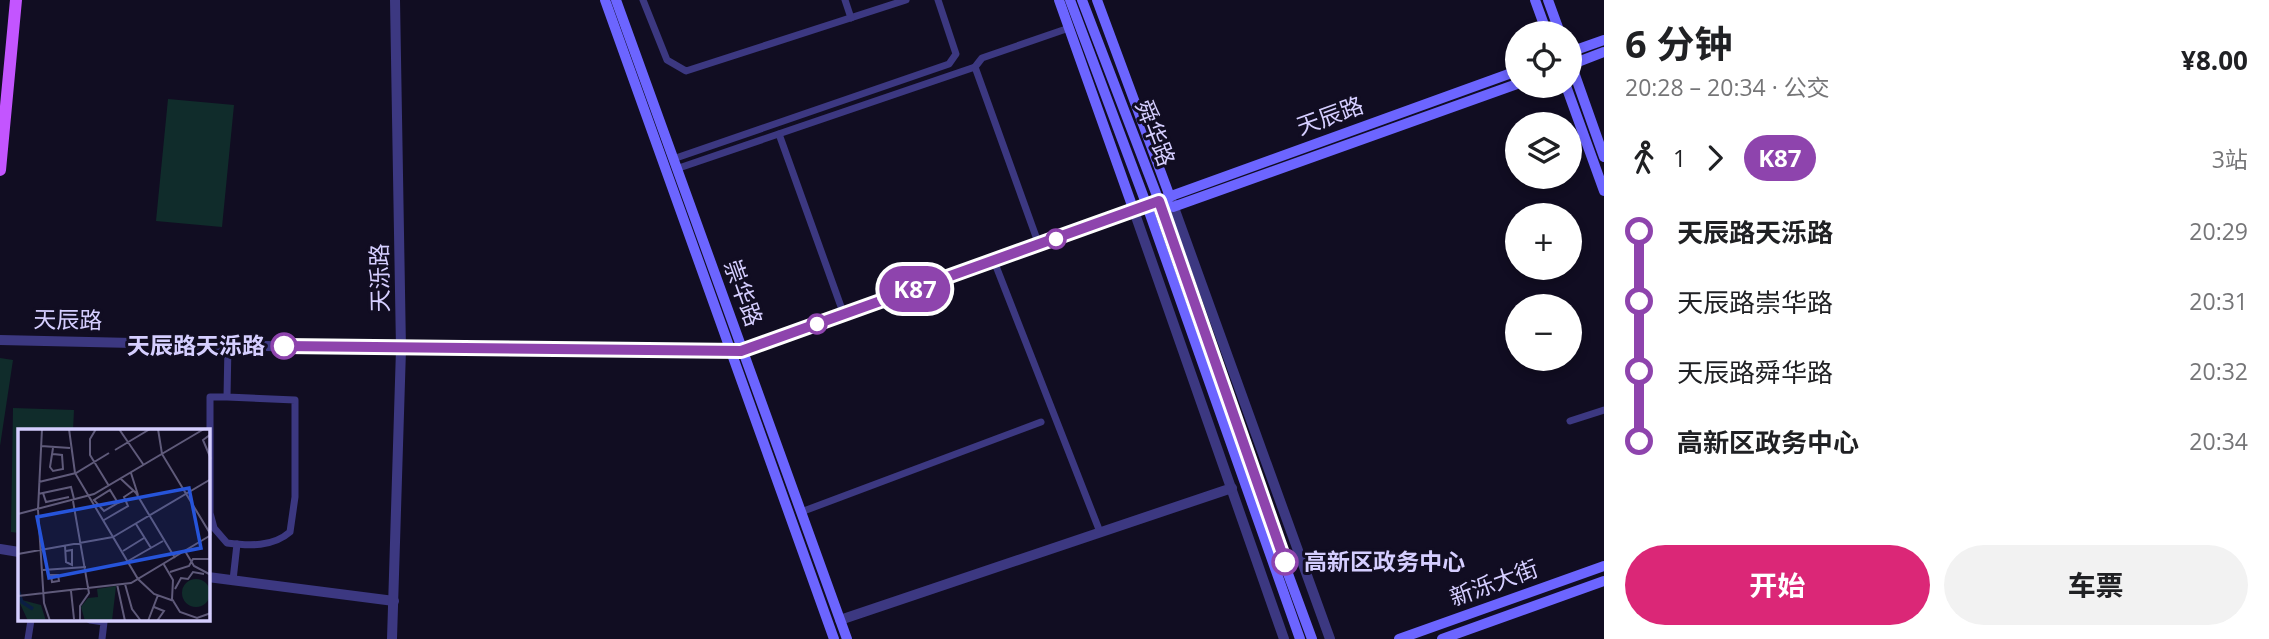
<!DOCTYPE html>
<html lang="zh">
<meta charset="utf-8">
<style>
:root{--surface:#fff;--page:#f2f2f2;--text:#202124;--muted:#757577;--accent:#db2777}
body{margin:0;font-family:"Open Sans","Noto Sans SC",sans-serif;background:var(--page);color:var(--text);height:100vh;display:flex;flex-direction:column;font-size:26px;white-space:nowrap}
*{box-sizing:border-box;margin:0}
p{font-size:23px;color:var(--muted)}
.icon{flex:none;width:38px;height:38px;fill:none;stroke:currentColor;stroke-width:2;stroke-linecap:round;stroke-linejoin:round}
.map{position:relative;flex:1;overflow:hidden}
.sheet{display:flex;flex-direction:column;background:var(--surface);width:665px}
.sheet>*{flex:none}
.badge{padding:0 14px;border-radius:23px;font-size:24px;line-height:46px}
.tools{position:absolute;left:1505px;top:21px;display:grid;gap:14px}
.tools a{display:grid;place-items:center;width:77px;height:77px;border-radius:50%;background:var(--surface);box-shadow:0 4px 10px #0003;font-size:35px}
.map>.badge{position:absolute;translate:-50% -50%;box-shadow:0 0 0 4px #fff}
.legs{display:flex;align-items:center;gap:10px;height:77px;padding:0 21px;font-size:23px}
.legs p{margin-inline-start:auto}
.head{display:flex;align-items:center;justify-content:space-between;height:119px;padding:0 21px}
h1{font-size:38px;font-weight:700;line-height:52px}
.action{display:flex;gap:14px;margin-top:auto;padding:14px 21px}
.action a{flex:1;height:80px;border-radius:42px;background:var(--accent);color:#fff;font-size:28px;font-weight:700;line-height:80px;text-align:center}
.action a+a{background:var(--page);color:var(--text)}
ul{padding:0 21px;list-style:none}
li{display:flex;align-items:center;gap:24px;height:70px;font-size:26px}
li i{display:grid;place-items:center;width:10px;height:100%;margin:0 9px;background:currentColor}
li i::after{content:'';width:18px;height:18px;margin:-9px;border:5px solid;border-radius:50%;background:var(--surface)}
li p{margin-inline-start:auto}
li:first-child i{background:linear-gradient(#0000 50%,currentColor 0)}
li:last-child i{background:linear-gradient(currentColor 50%,#0000 0)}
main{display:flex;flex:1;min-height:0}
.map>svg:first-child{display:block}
</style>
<main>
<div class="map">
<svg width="1604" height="639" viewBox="0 0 1604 639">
<rect width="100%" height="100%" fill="#110d22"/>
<g fill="#102c2b">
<polygon points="168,99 234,105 222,227 156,221"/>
<polygon points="0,358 13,360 0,446"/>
<polygon points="13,408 74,410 73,431 19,431 19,533 11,532"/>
</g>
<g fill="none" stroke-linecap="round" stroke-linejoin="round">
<g stroke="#3c3881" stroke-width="7">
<polyline points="643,0 667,60 686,71 906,0"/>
<polyline points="845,0 851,18"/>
<polyline points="975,67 982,58 1069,28"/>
<polyline points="779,134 844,315"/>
<polyline points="673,159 949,64 956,54 938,0"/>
<polyline points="676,169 975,67 1039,245"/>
<polyline points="994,261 1100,532"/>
<path d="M 227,397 L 295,400 L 295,497 L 290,532 C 273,547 249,546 227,543 L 214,528 L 210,513 L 210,397 L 227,397 L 228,345"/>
<polyline points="1570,421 1604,410"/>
<polyline points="801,512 1041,422"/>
<polyline points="233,580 237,544"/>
<polyline points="90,620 104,622 102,639"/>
<polyline points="28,639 31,620"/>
</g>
<g stroke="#3c3881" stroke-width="10">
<polyline points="1172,202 1330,639"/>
<polyline points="1134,211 1284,639"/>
<polyline points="0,340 401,349 731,352"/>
<polyline points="0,549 19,552"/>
<polyline points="208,577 394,601"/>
<polyline points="840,620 1232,488"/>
<polyline points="392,639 401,349 395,0"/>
</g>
<g stroke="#6c65ff" stroke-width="10">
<polyline points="605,0 834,639"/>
<polyline points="616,0 847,639"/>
<polyline points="1059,0 1134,211"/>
<polyline points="1070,0 1147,206 1300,639"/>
<polyline points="1082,0 1159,201 1262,503 1312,639"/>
<polyline points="1097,0 1170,197"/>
<polyline points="1535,0 1547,33"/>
<polyline points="1548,0 1560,33"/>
<polyline points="1570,52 1604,40"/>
<polyline points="1570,61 1604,157"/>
<polyline points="1570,65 1604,52"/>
<polyline points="1566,86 1604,191"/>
<polyline points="1159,201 1173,207 1517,84"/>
<polyline points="731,352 742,351 1517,71"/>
<polyline points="1399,639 1604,566"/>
<polyline points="1442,639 1604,581"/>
</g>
<polyline stroke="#c355ff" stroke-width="12" points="0,170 16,0"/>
</g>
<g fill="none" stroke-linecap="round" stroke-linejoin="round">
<g stroke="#fff" stroke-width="16">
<polyline id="line-1" points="284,346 741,351 1159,201 1285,562"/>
</g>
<use href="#line-1" stroke="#8e44ad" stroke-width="10"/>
</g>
<g fill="#fff" stroke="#8e44ad" stroke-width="3.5">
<circle cx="1056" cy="239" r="9"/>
<circle cx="817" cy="324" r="9"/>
<circle cx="284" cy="346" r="12"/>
<circle cx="1285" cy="562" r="12"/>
</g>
<g text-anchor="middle" stroke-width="6" stroke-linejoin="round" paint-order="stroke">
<g font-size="23" fill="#d5ceff" stroke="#110d22">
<text transform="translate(1330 116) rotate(-20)" y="8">天辰路</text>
<text transform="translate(1155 133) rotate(69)" y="8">舜华路</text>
<text transform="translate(380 278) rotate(-91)" y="8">天泺路</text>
<text transform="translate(743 293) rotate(70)" y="8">崇华路</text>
<text transform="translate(68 320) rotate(1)" y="8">天辰路</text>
<text transform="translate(1494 583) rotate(-20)" y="8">新泺大街</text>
</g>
<g font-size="23" font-weight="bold" fill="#d5ceff" stroke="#110d22" text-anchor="end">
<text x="265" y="354">天辰路天泺路</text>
<text x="1304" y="570" text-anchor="start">高新区政务中心</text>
</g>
</g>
<g transform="translate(18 429)">
<rect width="192" height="192" fill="#110d22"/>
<path d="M164 164a14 14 0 1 1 28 0a14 14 0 1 1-28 0ZM 98,157 L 94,192 L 67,192 L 63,178 L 70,169 L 80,168 L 79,160 ZM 0,170 L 23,176 L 28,192 L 10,192 Z" fill="#102c2b"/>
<path fill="none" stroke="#0b1e43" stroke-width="3.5" d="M 0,161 L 4,173 L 15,180"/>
<path fill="none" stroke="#5f5a7a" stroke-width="2" d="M 24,0 L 20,81 L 26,174 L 32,192M 51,0 L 57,44 L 120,150 L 136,165 L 156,172M 78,0 L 72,10 L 72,26 L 91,57M 101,0 L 125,35M 140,0 L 144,25 L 193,106M 193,5 L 185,11 L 193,30M 23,17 L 52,19M 97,21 L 132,0M 35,25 L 44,26 L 45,40 L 35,42 L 32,38 L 35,19M 113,44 L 120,66M 103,50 L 118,64 L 157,129M 21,53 L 58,44 L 91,24M 25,64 L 28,73 L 51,68M 20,65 L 53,58 L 56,70M 55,72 L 71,164 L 62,177 L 62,192M 100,74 L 92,61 L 76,71 L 86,82 L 100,74 L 105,72 L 108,70M 0,85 L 76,65 L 186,0M 86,91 L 110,77 L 106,68 L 115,62M 118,95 L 133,119M 95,108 L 193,50M 47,117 L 48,133 L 54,136 L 54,121 L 48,122M 105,122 L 126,109M 167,122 L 176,137 L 193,146M 0,125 L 95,108M 110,132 L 145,112M 145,134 L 155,151 L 154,170 L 162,183 L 179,189 L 193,184M 25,141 L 68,138M 152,143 L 171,137 L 175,130 L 193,130M 33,146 L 40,146 L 41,152 L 34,153 ZM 99,155 L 107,192M 107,155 L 114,180 L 123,192M 157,160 L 163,149 L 170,150 L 175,143 L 186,145M 53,162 L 56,190M 0,167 L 113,154 L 193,106M 136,178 L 146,182 L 139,192M 130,192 L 140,166"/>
<path fill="#2654da" fill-opacity="0.15" stroke="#2654da" stroke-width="3.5" d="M 171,59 L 183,119 L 31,149 L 19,88 Z"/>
<rect width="192" height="192" fill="none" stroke="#d5ceff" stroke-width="3.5"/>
</g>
</svg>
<div class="tools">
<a><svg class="icon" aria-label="locate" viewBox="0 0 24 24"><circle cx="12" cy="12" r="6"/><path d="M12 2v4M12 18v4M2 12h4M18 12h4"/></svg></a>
<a><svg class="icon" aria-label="layers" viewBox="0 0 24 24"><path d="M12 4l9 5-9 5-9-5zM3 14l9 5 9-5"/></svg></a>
<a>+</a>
<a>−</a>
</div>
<b class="badge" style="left:915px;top:289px;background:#8e44ad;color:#fff">K87</b>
</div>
<section class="sheet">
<div class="head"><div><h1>6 分钟</h1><p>20:28 – 20:34 · 公交</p></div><b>¥8.00</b></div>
<div class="legs"><svg class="icon" aria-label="walk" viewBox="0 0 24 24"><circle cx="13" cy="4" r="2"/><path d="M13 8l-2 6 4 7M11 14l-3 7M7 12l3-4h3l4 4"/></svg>1<svg class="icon" aria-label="forward" viewBox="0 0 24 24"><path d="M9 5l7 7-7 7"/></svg><b class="badge" style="background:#8e44ad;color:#fff">K87</b><p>3站</p></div>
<ul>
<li><i style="color:#8e44ad"></i><b>天辰路天泺路</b><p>20:29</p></li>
<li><i style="color:#8e44ad"></i><span>天辰路崇华路</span><p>20:31</p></li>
<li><i style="color:#8e44ad"></i><span>天辰路舜华路</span><p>20:32</p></li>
<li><i style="color:#8e44ad"></i><b>高新区政务中心</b><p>20:34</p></li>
</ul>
<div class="action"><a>开始</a><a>车票</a></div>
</section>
</main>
